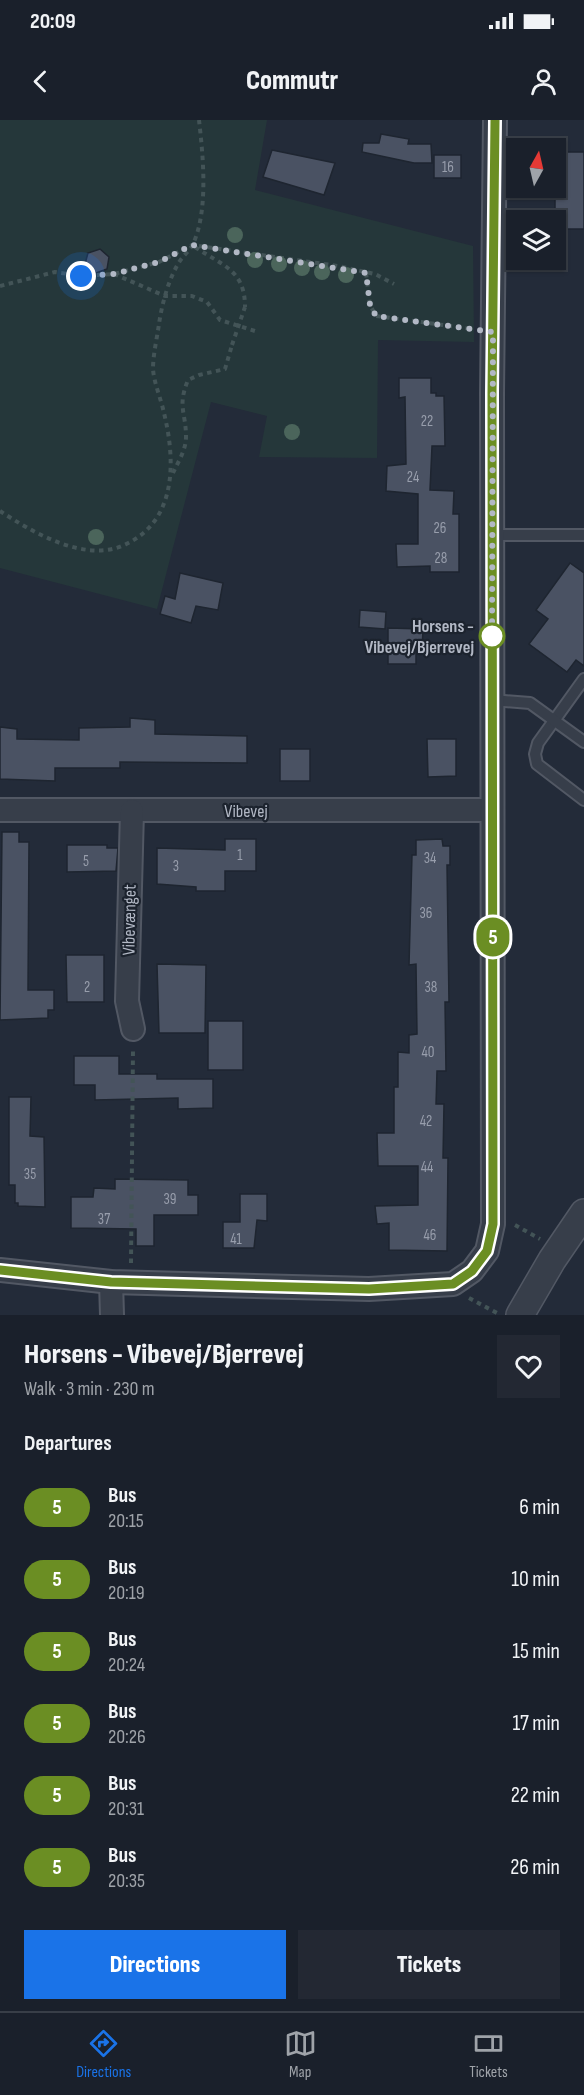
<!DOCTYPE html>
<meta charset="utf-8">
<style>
:root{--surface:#1a202b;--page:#232833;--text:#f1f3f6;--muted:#9fa3a9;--line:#383e47;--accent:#1a73e8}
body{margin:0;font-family:"Sofia Sans Condensed",sans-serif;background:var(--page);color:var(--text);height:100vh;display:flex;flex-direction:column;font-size:22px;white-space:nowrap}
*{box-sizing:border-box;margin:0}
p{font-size:20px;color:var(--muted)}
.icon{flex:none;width:33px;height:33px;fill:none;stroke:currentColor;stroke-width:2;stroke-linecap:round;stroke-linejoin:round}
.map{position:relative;height:1195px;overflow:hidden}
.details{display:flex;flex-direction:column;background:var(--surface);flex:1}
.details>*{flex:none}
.badge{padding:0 12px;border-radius:20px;font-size:21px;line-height:39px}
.needle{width:39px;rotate:8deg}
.fabs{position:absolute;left:506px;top:18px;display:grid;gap:12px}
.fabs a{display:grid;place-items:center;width:60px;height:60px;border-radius:0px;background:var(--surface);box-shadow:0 2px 4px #0004,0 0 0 2px var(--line);font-size:30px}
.you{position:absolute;width:30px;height:30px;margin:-15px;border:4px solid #fff;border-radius:50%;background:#1a73e8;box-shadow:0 0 0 9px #1a73e833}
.map>.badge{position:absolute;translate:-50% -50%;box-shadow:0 0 0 3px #fff}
h2{padding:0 24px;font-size:22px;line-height:54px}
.round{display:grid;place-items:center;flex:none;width:63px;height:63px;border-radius:0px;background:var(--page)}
.head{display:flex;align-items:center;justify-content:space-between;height:102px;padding:0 24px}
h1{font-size:28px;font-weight:800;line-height:45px}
.primary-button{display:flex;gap:12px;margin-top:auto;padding:12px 24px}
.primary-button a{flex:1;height:69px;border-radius:0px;background:var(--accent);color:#fff;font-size:24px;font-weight:800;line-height:69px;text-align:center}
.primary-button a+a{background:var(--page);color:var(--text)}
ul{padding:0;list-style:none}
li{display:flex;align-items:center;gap:18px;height:72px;padding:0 24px}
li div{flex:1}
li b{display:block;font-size:22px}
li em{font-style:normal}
li .badge{min-width:66px;font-weight:700;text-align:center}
.status{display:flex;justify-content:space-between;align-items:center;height:42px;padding:0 30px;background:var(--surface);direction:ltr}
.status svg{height:16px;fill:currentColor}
header{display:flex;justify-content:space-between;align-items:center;height:78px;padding:0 24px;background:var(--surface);font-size:27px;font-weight:800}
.tab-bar{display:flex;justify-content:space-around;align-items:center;height:84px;border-top:2px solid var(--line);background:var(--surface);font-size:16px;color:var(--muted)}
.tab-bar a{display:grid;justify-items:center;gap:3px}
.tab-bar .on{color:var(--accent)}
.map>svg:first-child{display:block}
</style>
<div class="status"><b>20:09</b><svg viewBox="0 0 49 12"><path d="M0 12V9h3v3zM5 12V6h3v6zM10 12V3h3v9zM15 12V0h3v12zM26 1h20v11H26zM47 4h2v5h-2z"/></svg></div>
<header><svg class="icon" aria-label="back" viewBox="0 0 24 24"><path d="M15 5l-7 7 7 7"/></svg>Commutr<svg class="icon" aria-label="person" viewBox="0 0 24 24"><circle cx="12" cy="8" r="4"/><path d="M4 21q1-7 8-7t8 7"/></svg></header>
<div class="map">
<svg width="584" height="1195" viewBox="0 0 584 1195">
<rect width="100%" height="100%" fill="#232b39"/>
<polygon fill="#25373a" points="0,0 267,0 255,70 473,126 474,222 378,220 377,338 259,337 267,296 211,282 157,489 0,448"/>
<g fill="#4a5263" stroke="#1e2530" stroke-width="1.5">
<polygon points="381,14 409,19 408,24 431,24 432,43 414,43 362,32 363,23 379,23"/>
<polygon points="272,30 335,43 324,75 263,57"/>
<rect x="555" y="32" width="29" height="77"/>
<rect x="434" y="35" width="27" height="23"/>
<polygon points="100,129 109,137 107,149 96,153 85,144 88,133"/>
<polygon points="399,258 431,258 431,273 436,273 436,276 444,276 445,326 432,326 430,370 454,371 453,394 459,394 459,452 430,452 430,446 397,447 396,424 418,424 418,374 386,371 387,346 406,344 405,277 399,278"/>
<polygon points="570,443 584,453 584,546 576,540 567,552 529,524 548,499 536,490"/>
<polygon points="180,453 223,463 218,490 196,486 191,503 160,494 165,476 175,479"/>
<polygon points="360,490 386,492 385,509 359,507"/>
<polygon points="388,508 423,509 422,532 416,531 416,544 388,544"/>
<polygon points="130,598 155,600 155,614 247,616 247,643 120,642 120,648 55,648 55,661 0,659 0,607 17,609 17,619 79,620 79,608 130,607"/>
<polygon points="427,619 456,619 456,656 428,657"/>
<rect x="280" y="629" width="30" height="32"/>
<polygon points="2,712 19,712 19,722 29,722 28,870 54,870 54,890 48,890 48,898 0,900"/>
<polygon points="225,719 256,719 256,751 225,751 225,771 196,771 196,767 157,764 157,728 225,730"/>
<polygon points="442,719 443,726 450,726 450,745 447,745 449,882 445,882 446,951 437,951 436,984 444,984 443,1038 448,1038 447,1131 389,1130 389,1103 377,1104 375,1086 418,1085 418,1046 378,1046 377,1013 394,1013 394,967 398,967 398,932 409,933 409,915 417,914 416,844 409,845 412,735 416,735 416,720"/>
<polygon points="67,725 107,725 107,728 118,728 116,751 67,752"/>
<polygon points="66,835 104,835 104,882 67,882"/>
<polygon points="157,844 206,845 205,913 159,913"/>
<rect x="208" y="901" width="35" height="49"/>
<polygon points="74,936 119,936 119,954 157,954 157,959 213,959 213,988 178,989 178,978 95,980 95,965 74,965"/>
<polygon points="9,977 31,977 30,1016 44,1017 45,1087 18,1086 18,1083 15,1083 15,1065 9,1065"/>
<polygon points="115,1059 188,1060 188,1075 198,1075 198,1095 154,1095 154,1126 136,1126 136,1109 71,1108 71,1077 93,1077 94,1068 115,1069"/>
<polygon points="240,1074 267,1074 267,1101 257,1100 254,1128 223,1128 223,1102 240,1102"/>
</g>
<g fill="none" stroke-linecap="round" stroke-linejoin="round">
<g stroke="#525864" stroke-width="14">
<g id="service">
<polyline points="492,415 584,415"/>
<polyline points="584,559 538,623 535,634 537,644 584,680"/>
<polyline points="492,580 530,583 584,622"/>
</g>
</g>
<g stroke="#525864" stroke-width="26">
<g id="minor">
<polyline points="0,690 492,690"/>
<polyline points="132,691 127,881 133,909"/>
<polyline points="0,1150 111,1162 369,1169 453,1164 472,1151 487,1131 493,1104 492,273 495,0"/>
<polyline points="111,1162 112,1195"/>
</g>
</g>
<g stroke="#525864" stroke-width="30">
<polyline id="tertiary" points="520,1195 552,1140 584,1093"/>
</g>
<g stroke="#435457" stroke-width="4" stroke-dasharray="4.5 4.5" stroke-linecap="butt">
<path d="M 195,127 C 223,146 245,150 245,187"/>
<polyline points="366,153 370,185 376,196 473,209"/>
<polyline points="114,154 165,176 192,176 207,182 220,200 255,211"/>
<polyline points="0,166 55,152 81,156 114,154 159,142 192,125 338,146 375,154 394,164"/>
<path d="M 173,353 C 178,342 186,330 186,317 C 186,292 177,287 188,260 L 199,255 L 225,249 L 232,225"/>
<path d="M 0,391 C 32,412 83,442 122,426 C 177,403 176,342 164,293 C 161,279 154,263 153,249 C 153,235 157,218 159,204 C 162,184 168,161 178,144 C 182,137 188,132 192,126 C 209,93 203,35 199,0"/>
<polyline points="515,1105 540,1119"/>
<polyline points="131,1143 133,929"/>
<polyline points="469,1178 497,1193"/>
</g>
<use href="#service" stroke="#373e4a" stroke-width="10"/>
<use href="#minor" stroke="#373e4a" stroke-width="22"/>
<use href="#tertiary" stroke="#373e4a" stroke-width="27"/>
<polyline stroke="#435457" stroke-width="4" stroke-dasharray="4.5 4.5" stroke-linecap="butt" points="232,225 245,187"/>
</g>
<g fill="#4b655b">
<circle cx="235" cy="115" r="8"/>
<circle cx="255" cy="140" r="8"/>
<circle cx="279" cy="144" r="8"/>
<circle cx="302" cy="148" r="8"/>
<circle cx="322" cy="152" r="8"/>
<circle cx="346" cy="155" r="8"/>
<circle cx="292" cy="312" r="8"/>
<circle cx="96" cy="417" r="8"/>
</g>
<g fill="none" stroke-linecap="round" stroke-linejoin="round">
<g stroke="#fff" stroke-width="14">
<polyline id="line" points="0,1150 111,1162 369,1169 453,1164 472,1151 487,1131 493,1104 492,273 495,0"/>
</g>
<use href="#line" stroke="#6b8e23" stroke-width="9"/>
<polyline stroke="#b2b8c5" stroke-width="6" stroke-dasharray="0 10.8" points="81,156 114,154 159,142 192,125 366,153 370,185 376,196 493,212 492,516"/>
</g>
<circle fill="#fff" stroke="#6b8e23" stroke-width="3" cx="492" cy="516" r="12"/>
<g text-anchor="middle" stroke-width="4.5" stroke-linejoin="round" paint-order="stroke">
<g font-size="15" fill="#989eac">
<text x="448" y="52">16</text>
<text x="427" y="306">22</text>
<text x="413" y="362">24</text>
<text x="440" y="413">26</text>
<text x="441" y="443">28</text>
<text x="240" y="740">1</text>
<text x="430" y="743">34</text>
<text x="86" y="746">5</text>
<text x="176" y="751">3</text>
<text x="426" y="798">36</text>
<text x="87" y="872">2</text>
<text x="431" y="872">38</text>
<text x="428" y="937">40</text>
<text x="426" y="1006">42</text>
<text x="427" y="1052">44</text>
<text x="30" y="1059">35</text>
<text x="170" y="1084">39</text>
<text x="104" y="1104">37</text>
<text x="430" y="1120">46</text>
<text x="236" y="1124">41</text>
</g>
<g font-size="18" font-weight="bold" fill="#b2b8c5" stroke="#1c232e" text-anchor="end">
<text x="474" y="512">Horsens -<tspan x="474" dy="21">Vibevej/Bjerrevej</tspan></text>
</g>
<g font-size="18" fill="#b2b8c5" stroke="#1c232e">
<text x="246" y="697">Vibevej</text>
<text transform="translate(129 800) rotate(-89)" y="6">Vibevænget</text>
</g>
</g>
</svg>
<div class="fabs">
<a><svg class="needle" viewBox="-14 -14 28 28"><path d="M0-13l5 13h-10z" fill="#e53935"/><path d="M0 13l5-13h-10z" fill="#9fa3a9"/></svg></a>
<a><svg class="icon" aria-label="layers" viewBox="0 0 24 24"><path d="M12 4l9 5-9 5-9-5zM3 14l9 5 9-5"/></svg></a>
</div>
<div class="you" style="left:81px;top:156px"></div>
<b class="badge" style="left:493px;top:817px;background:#6b8e23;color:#fff">5</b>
</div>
<section class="details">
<div class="head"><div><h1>Horsens - Vibevej/Bjerrevej</h1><p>Walk · 3 min · 230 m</p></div><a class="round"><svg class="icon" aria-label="heart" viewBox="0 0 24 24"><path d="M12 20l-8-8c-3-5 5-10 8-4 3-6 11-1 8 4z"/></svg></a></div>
<h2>Departures</h2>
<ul>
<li><span class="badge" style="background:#6b8e23;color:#fff">5</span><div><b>Bus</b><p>20:15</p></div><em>6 min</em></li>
<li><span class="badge" style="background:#6b8e23;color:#fff">5</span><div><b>Bus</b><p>20:19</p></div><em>10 min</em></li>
<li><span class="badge" style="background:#6b8e23;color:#fff">5</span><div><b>Bus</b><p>20:24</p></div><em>15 min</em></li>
<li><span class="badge" style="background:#6b8e23;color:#fff">5</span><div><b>Bus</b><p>20:26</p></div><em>17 min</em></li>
<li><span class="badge" style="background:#6b8e23;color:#fff">5</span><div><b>Bus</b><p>20:31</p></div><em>22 min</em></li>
<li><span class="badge" style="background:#6b8e23;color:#fff">5</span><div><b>Bus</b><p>20:35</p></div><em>26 min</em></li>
</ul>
<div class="primary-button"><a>Directions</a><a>Tickets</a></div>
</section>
<nav class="tab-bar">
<a class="on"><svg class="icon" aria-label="directions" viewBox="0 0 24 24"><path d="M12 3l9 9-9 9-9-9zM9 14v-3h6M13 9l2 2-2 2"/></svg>Directions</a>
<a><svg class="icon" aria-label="map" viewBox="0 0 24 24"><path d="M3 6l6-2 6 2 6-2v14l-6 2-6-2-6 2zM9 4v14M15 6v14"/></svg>Map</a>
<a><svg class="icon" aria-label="tickets" viewBox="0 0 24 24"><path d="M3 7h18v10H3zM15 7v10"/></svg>Tickets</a>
</nav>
